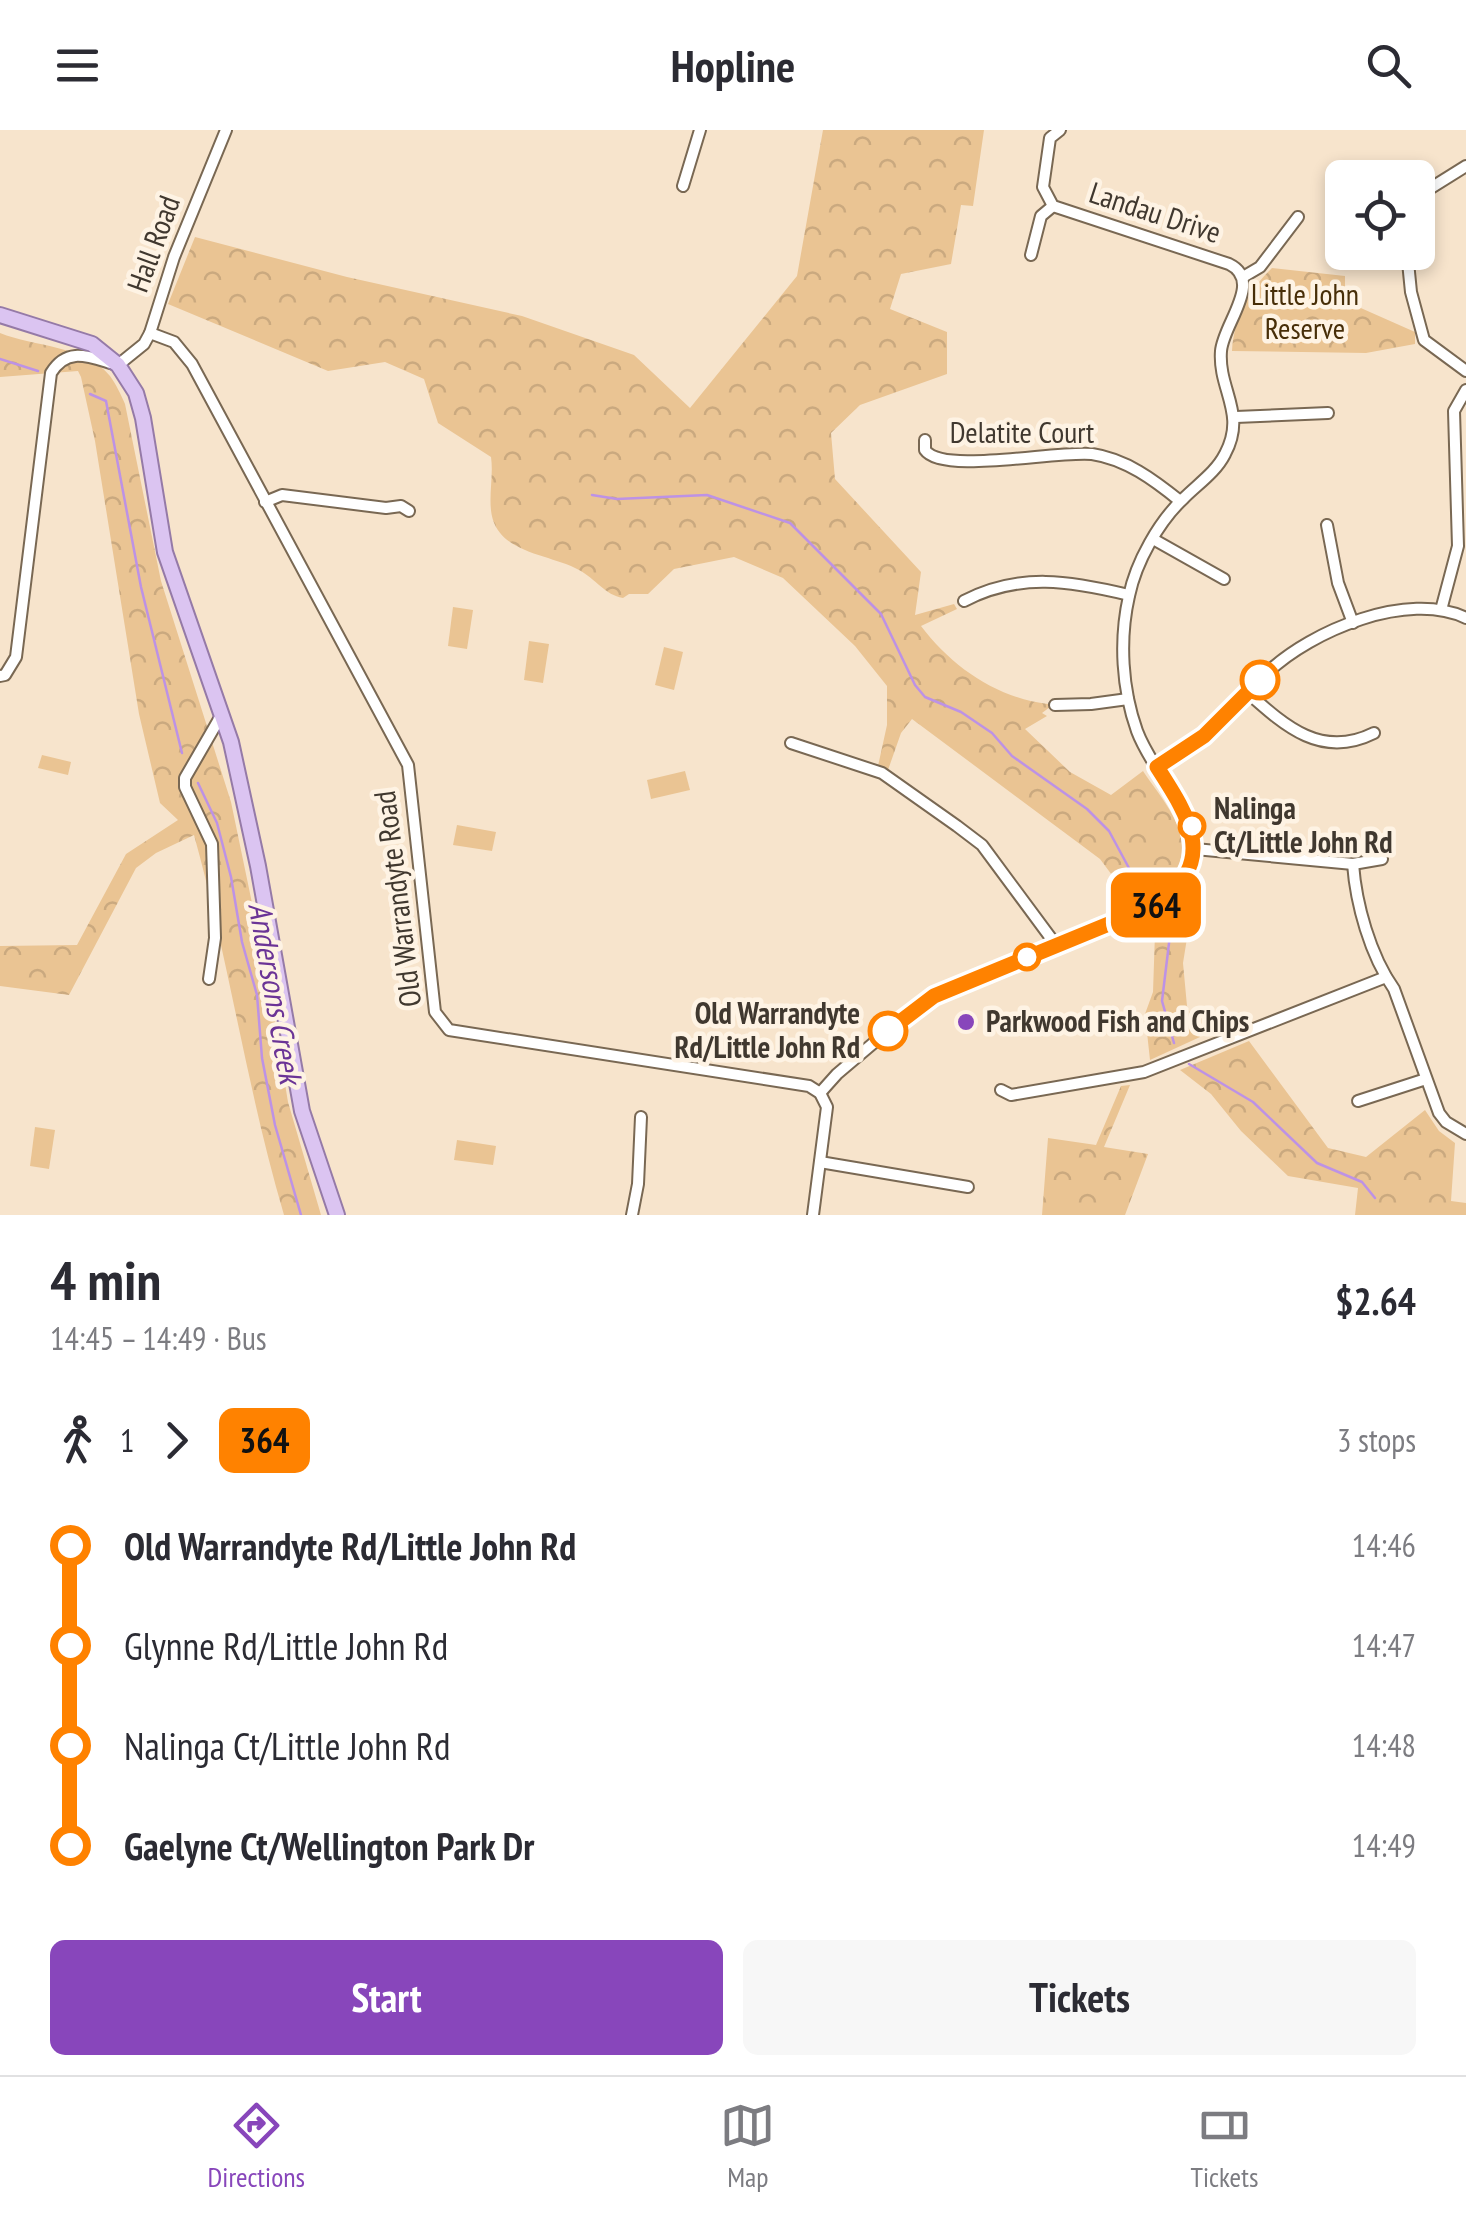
<!DOCTYPE html>
<meta charset="utf-8">
<style>
:root{--surface:#fff;--page:#f7f7f7;--text:#2b2b33;--muted:#7c7c81;--line:#e1e1e2;--accent:#8846bb}
body{margin:0;font-family:"PT Sans Narrow",sans-serif;background:var(--page);color:var(--text);height:100vh;display:flex;flex-direction:column;font-size:38px;white-space:nowrap}
*{box-sizing:border-box;margin:0}
p{font-size:32px;color:var(--muted)}
.icon{flex:none;width:55px;height:55px;fill:none;stroke:currentColor;stroke-width:2;stroke-linecap:round;stroke-linejoin:round}
.map{position:relative;height:1085px;overflow:hidden}
.drawer{display:flex;flex-direction:column;background:var(--surface);flex:1}
.drawer>*{flex:none}
.badge{padding:0 20px;border-radius:15px;font-size:35px;line-height:65px}
.controls{position:absolute;left:1325px;top:30px;display:grid;gap:20px}
.controls a{display:grid;place-items:center;width:110px;height:110px;border-radius:15px;background:var(--surface);box-shadow:0 5px 15px #0003;font-size:50px}
.map>.badge{position:absolute;translate:-50% -50%;box-shadow:0 0 0 5px #fff}
.legs{display:flex;align-items:center;gap:15px;height:110px;padding:0 50px;font-size:32px}
.legs p{margin-inline-start:auto}
.headline{display:flex;align-items:center;justify-content:space-between;height:170px;padding:0 50px}
h1{font-size:55px;font-weight:700;line-height:75px}
.button{display:flex;gap:20px;margin-top:auto;padding:20px 50px}
.button a{flex:1;height:115px;border-radius:15px;background:var(--accent);color:#fff;font-size:40px;font-weight:700;line-height:115px;text-align:center}
.button a+a{background:var(--page);color:var(--text)}
ul{padding:0 50px;list-style:none}
li{display:flex;align-items:center;gap:35px;height:100px;font-size:38px}
li i{display:grid;place-items:center;width:15px;height:100%;margin:0 12px;background:currentColor}
li i::after{content:'';width:25px;height:25px;margin:-12px;border:8px solid;border-radius:50%;background:var(--surface)}
li p{margin-inline-start:auto}
li:first-child i{background:linear-gradient(#0000 50%,currentColor 0)}
li:last-child i{background:linear-gradient(currentColor 50%,#0000 0)}
header{display:flex;justify-content:space-between;align-items:center;height:130px;padding:0 50px;background:var(--surface);font-size:45px;font-weight:700}
.dock{display:flex;justify-content:space-around;align-items:center;height:140px;border-top:2px solid var(--line);background:var(--surface);font-size:28px;color:var(--muted)}
.dock a{display:grid;justify-items:center;gap:5px}
.dock .selected{color:var(--accent)}
.map>svg:first-child{display:block}
</style>
<header><svg class="icon" aria-label="menu" viewBox="0 0 24 24"><path d="M4 6h16M4 12h16M4 18h16"/></svg>Hopline<svg class="icon" aria-label="search" viewBox="0 0 24 24"><circle cx="10" cy="10" r="6"/><path d="M15 15l6 6"/></svg></header>
<div class="map">
<svg width="1466" height="1085" viewBox="0 0 1466 1085">
<defs>
<pattern id="forest-crowns" width="20" height="18" patternUnits="userSpaceOnUse" patternTransform="scale(2.5)"><rect width="20" height="18" fill="#eac493"/><path d="M2 6a3 3 0 1 1 6 0M12 15a3 3 0 1 1 6 0" fill="none" stroke="#caa97f"/></pattern>
</defs>
<rect width="100%" height="100%" fill="#f7e4cc"/>
<g fill="url(#forest-crowns)">
<path d="M 823,0 L 984,0 L 973,76 L 961,75 L 951,134 L 901,144 L 890,179 L 947,202 L 947,244 L 860,275 L 831,303 L 835,349 L 921,442 L 915,485 L 954,474 L 957,479 L 921,496 C 952,537 997,568 1048,574 L 1050,577 L 1042,583 L 1047,586 L 1025,599 L 1070,642 L 1111,665 L 1143,641 C 1170,681 1200,709 1168,757 L 1188,802 L 1183,833 L 1187,876 L 1200,907 L 1150,930 L 1145,884 L 1153,862 L 1155,803 L 1100,729 L 912,589 L 901,603 L 888,640 L 878,636 L 887,595 L 887,556 L 855,516 L 783,448 L 734,427 L 674,439 L 648,464 L 629,464 L 623,468 C 605,465 596,449 579,440 C 552,425 504,424 493,390 C 487,371 494,347 491,327 L 438,293 L 424,249 L 385,232 L 328,241 L 168,174 L 195,107 L 347,147 L 522,186 L 634,225 L 690,278 L 797,146 Z"/>
<path d="M 1272,138 L 1345,146 L 1345,171 L 1415,202 L 1415,214 L 1366,223 L 1232,221 C 1234,188 1249,160 1272,138 Z"/>
<path d="M 0,203 C 34,217 85,215 110,246 C 116,254 121,265 125,274 L 161,451 L 231,672 L 268,850 L 288,972 L 321,1085 L 284,1085 C 247,960 229,831 194,705 L 156,723 L 136,738 L 69,865 L 0,856 L 0,816 L 77,815 L 126,724 L 178,690 L 160,673 L 139,584 L 95,311 L 81,247 L 78,241 L 0,247 Z"/>
<polygon points="1249,911 1328,1018 1366,1027 1425,980 1439,1001 1455,1013 1451,1071 1466,1073 1466,1085 1355,1085 1358,1058 1288,1046 1241,1001 1211,964 1180,940"/>
<polygon points="1130,955 1104,1017 1148,1024 1125,1085 1042,1085 1048,1008 1096,1015 1121,956"/>
</g>
<g fill="#eac493">
<polygon points="453,477 473,480 467,519 448,516"/>
<polygon points="529,511 549,514 543,553 524,550"/>
<polygon points="664,517 683,522 674,560 655,555"/>
<polygon points="42,625 71,632 68,645 38,638"/>
<polygon points="685,641 690,660 651,669 647,650"/>
<polygon points="457,695 496,702 492,721 453,715"/>
<polygon points="35,997 55,1000 49,1039 30,1036"/>
<polygon points="457,1010 496,1016 493,1035 454,1030"/>
</g>
<g fill="none" stroke-linecap="round" stroke-linejoin="round">
<g stroke="#bd92e5" stroke-width="2.5">
<polyline points="0,229 38,241"/>
<polyline points="90,264 106,271 141,457 182,623"/>
<polyline points="592,365 617,369 707,365 790,393 881,484 915,555 925,567 961,582 992,603 1012,626 1087,679 1109,701 1144,766"/>
<polyline points="198,653 217,693 231,747 242,812 257,865 262,928 275,995 301,1085"/>
<polyline points="1159,787 1170,805 1162,871 1174,913"/>
<polyline points="1189,934 1253,972 1317,1033 1362,1052 1375,1068"/>
</g>
<g stroke="#796853" stroke-width="14">
<g id="minor">
<polyline points="683,56 700,0"/>
<polyline points="1418,66 1466,36"/>
<polyline points="1407,122 1411,162 1424,210 1466,241"/>
<polyline points="1031,125 1041,86 1053,76"/>
<polyline points="1243,147 1260,137 1298,87"/>
<polyline points="150,203 174,212 192,234 408,635 435,882 449,900 809,956 820,963 827,977 813,1085"/>
<polyline points="1236,287 1328,283"/>
<path d="M 925,310 L 925,320 C 942,345 1058,320 1092,324 C 1126,329 1154,350 1180,371"/>
<polyline points="265,372 282,365 386,378 401,376 409,381"/>
<polyline points="1327,395 1338,453 1353,493"/>
<polyline points="1153,409 1224,449"/>
<path d="M 964,471 C 1019,442 1071,451 1129,465"/>
<polyline points="1441,480 1458,416 1454,281 1466,260"/>
<path d="M 0,546 L 5,545 L 16,527 L 51,243 C 68,215 91,228 118,235 L 144,214 L 150,203 L 174,127 L 226,0"/>
<path d="M 1248,563 C 1286,597 1322,629 1374,603"/>
<polyline points="1055,575 1091,574 1128,569"/>
<polyline points="791,613 882,643 957,696 982,715 1056,815"/>
<path d="M 1157,637 C 1174,626 1193,616 1208,603 C 1230,584 1247,562 1268,542 C 1311,501 1408,460 1466,488"/>
<polyline points="1195,719 1353,734 1382,729"/>
<path d="M 1353,734 C 1356,774 1370,825 1394,859 L 1439,983 L 1446,992 L 1466,1004"/>
<polyline points="209,849 215,808 212,714 185,657 185,648 222,584"/>
<polyline points="1001,960 1011,965 1144,942 1386,847"/>
<path d="M 820,963 L 837,944 L 923,871 L 1155,775 C 1242,717 1160,663 1137,601 C 1122,559 1119,510 1129,466 C 1136,432 1159,391 1184,368 C 1198,354 1216,342 1225,324 C 1247,283 1218,260 1221,221 C 1223,194 1264,151 1229,134 L 1053,76 L 1043,57 L 1050,8 L 1060,0"/>
<polyline points="1358,971 1426,949"/>
<polyline points="820,1032 968,1057"/>
<polyline points="632,1085 638,1054 641,987"/>
</g>
</g>
<g stroke="#957aa7" stroke-width="18">
<polyline id="major" points="0,185 92,214 118,235 136,263 143,288 165,422 231,612 258,736 302,981 337,1085"/>
</g>
<use href="#minor" stroke="#fff" stroke-width="10"/>
<use href="#major" stroke="#dbc4f1" stroke-width="14"/>
</g>
<g fill="none" stroke-linecap="round" stroke-linejoin="round">
<g stroke="#fff" stroke-width="22">
<path id="line-1" d="M 888,901 L 934,866 L 1155,775 C 1219,733 1190,688 1157,637 L 1204,606 L 1260,550"/>
</g>
<use href="#line-1" stroke="#ff8200" stroke-width="15"/>
</g>
<g fill="#fff" stroke="#ff8200" stroke-width="5">
<circle cx="1260" cy="550" r="18"/>
<circle cx="1192" cy="696" r="12"/>
<circle cx="1027" cy="827" r="12"/>
<circle cx="888" cy="901" r="18"/>
</g>
<circle fill="#8846bb" stroke="#fef3e4" stroke-width="4" cx="966" cy="892" r="10"/>
<g text-anchor="middle" stroke-width="9" stroke-linejoin="round" paint-order="stroke">
<g font-size="30" fill="#40382f" stroke="#fef3e4">
<text transform="translate(1155 83) rotate(18)" y="10">Landau Drive</text>
<text transform="translate(154 114) rotate(-70)" y="10">Hall Road</text>
<text x="1022" y="313">Delatite Court</text>
<text transform="translate(398 769) rotate(-97)" y="10">Old Warrandyte Road</text>
</g>
<g font-size="30" fill="#472e08" stroke="#fef3e4">
<text x="1305" y="175">Little John<tspan x="1305" dy="34">Reserve</tspan></text>
</g>
<g font-size="30" font-weight="bold" fill="#40382f" stroke="#fef3e4" text-anchor="start">
<text x="1214" y="689">Nalinga<tspan x="1214" dy="34">Ct/Little John Rd</tspan></text>
<text x="860" y="894" text-anchor="end">Old Warrandyte<tspan x="860" dy="34">Rd/Little John Rd</tspan></text>
</g>
<g font-size="30" font-weight="bold" fill="#40382f" stroke="#fef3e4" text-anchor="start">
<text x="986" y="902">Parkwood Fish and Chips</text>
</g>
<g font-size="32" font-style="italic" fill="#6b3496" stroke="#fef3e4">
<text transform="translate(275 863) rotate(80)" y="11">Andersons Creek</text>
</g>
</g>
</svg>
<div class="controls">
<a><svg class="icon" aria-label="locate" viewBox="0 0 24 24"><circle cx="12" cy="12" r="6"/><path d="M12 2v4M12 18v4M2 12h4M18 12h4"/></svg></a>
</div>
<b class="badge" style="left:1156px;top:775px;background:#ff8200;color:#111">364</b>
</div>
<section class="drawer">
<div class="headline"><div><h1>4 min</h1><p>14:45 – 14:49 · Bus</p></div><b>$2.64</b></div>
<div class="legs"><svg class="icon" aria-label="walk" viewBox="0 0 24 24"><circle cx="13" cy="4" r="2"/><path d="M13 8l-2 6 4 7M11 14l-3 7M7 12l3-4h3l4 4"/></svg>1<svg class="icon" aria-label="forward" viewBox="0 0 24 24"><path d="M9 5l7 7-7 7"/></svg><b class="badge" style="background:#ff8200;color:#111">364</b><p>3 stops</p></div>
<ul>
<li><i style="color:#ff8200"></i><b>Old Warrandyte Rd/Little John Rd</b><p>14:46</p></li>
<li><i style="color:#ff8200"></i><span>Glynne Rd/Little John Rd</span><p>14:47</p></li>
<li><i style="color:#ff8200"></i><span>Nalinga Ct/Little John Rd</span><p>14:48</p></li>
<li><i style="color:#ff8200"></i><b>Gaelyne Ct/Wellington Park Dr</b><p>14:49</p></li>
</ul>
<div class="button"><a>Start</a><a>Tickets</a></div>
</section>
<nav class="dock">
<a class="selected"><svg class="icon" aria-label="directions" viewBox="0 0 24 24"><path d="M12 3l9 9-9 9-9-9zM9 14v-3h6M13 9l2 2-2 2"/></svg>Directions</a>
<a><svg class="icon" aria-label="map" viewBox="0 0 24 24"><path d="M3 6l6-2 6 2 6-2v14l-6 2-6-2-6 2zM9 4v14M15 6v14"/></svg>Map</a>
<a><svg class="icon" aria-label="tickets" viewBox="0 0 24 24"><path d="M3 7h18v10H3zM15 7v10"/></svg>Tickets</a>
</nav>
